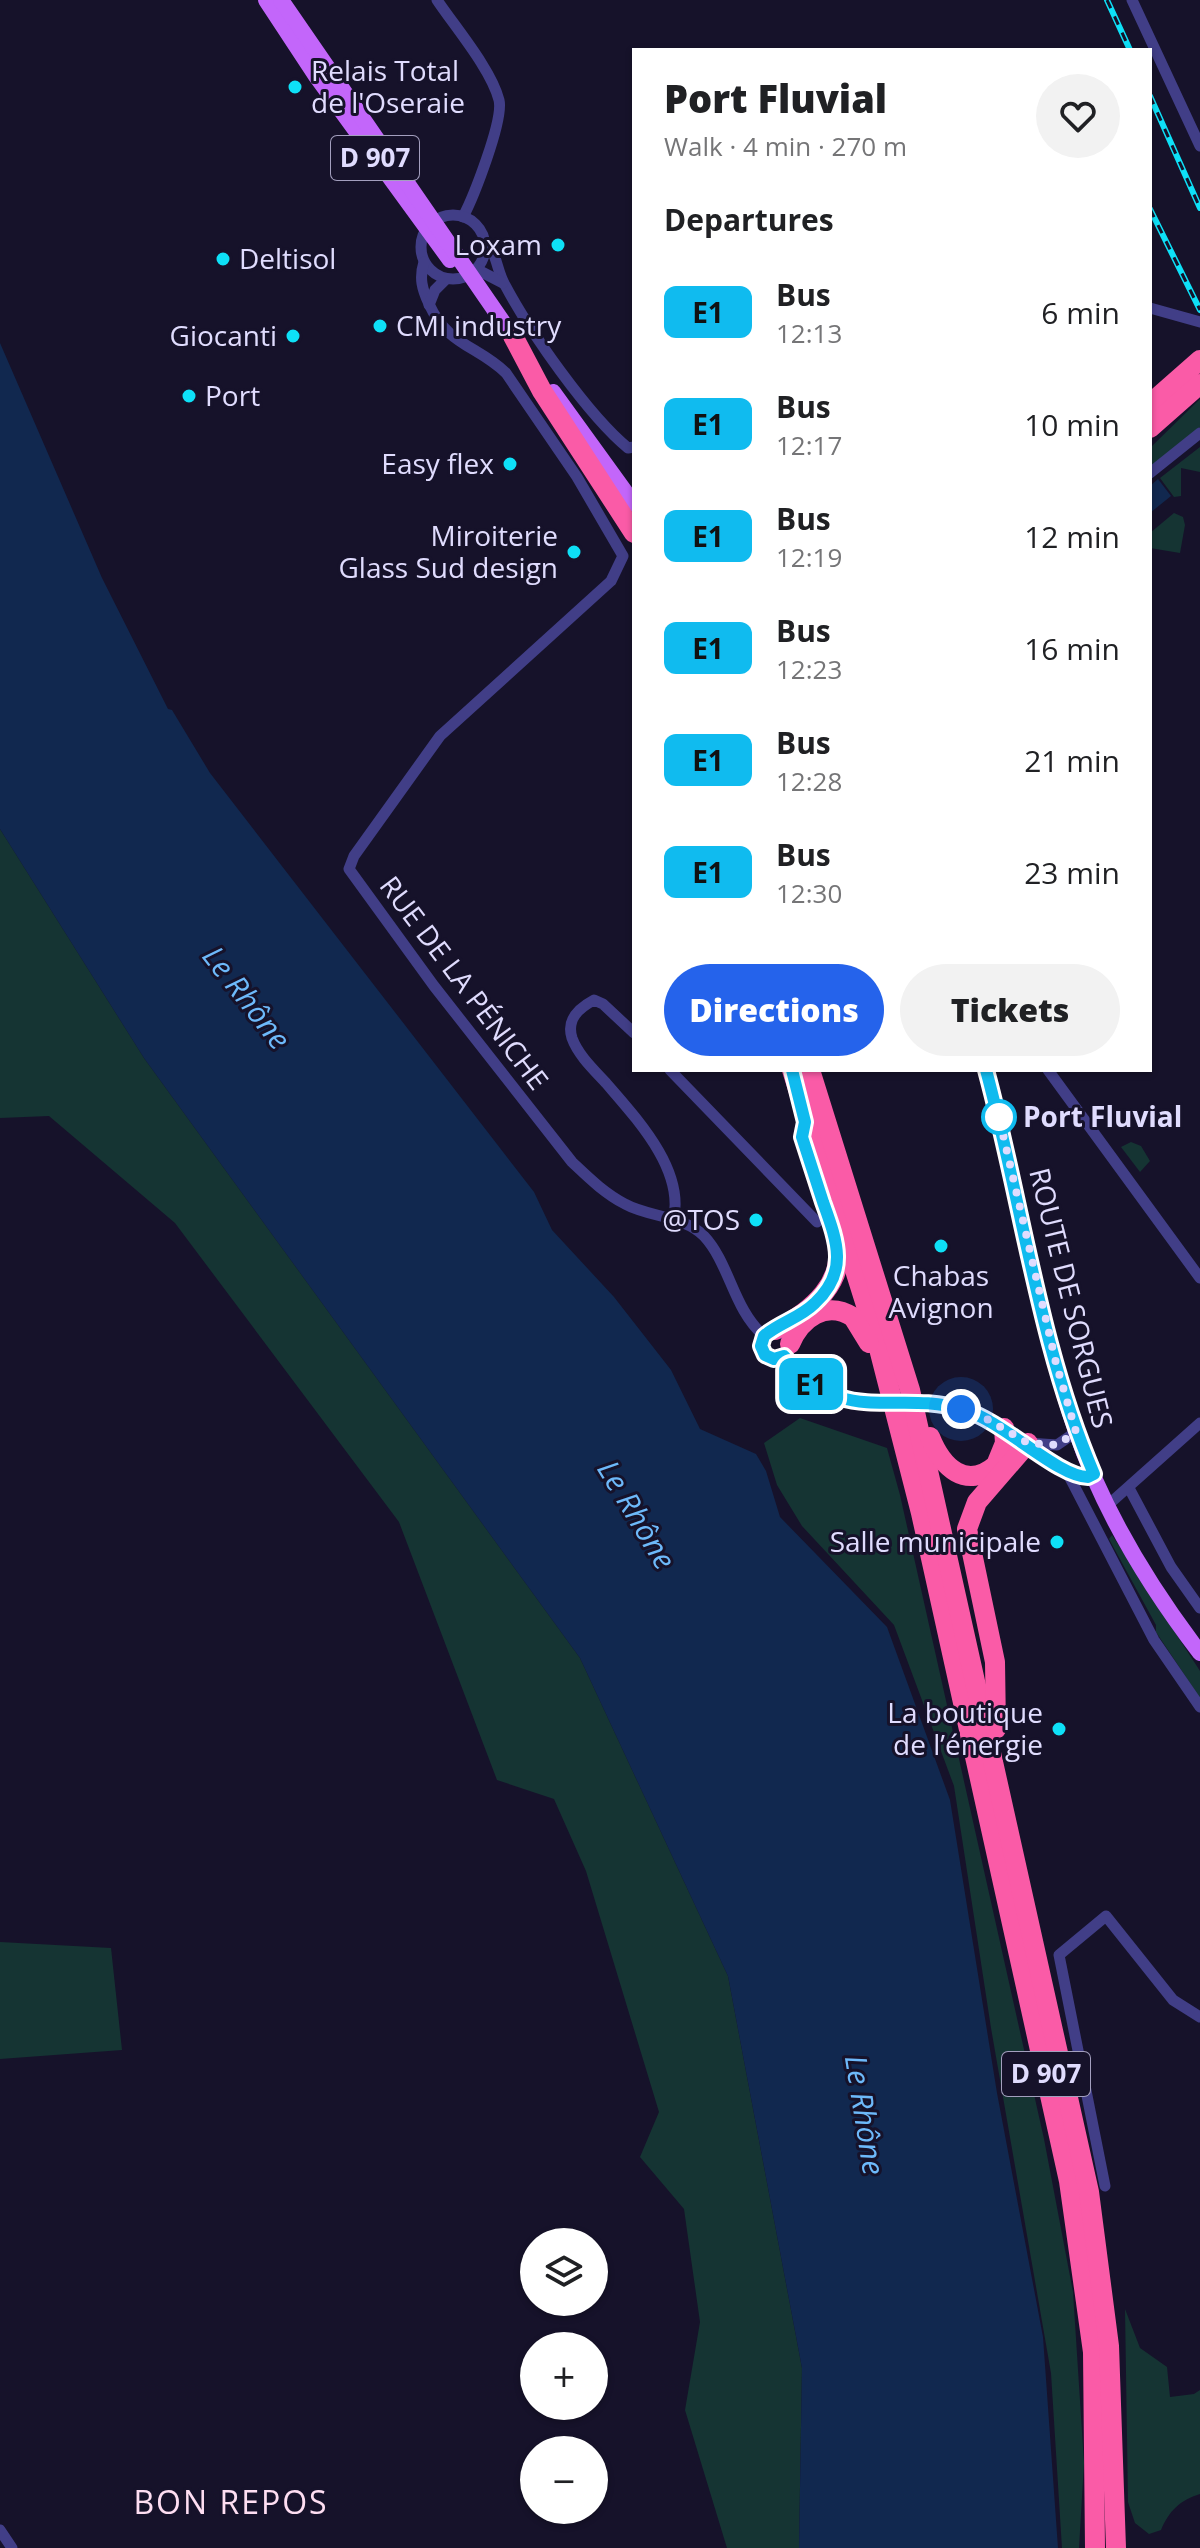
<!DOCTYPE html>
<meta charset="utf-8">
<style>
:root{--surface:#fff;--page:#f2f2f2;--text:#202124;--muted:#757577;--accent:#2563eb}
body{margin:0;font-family:"Open Sans",sans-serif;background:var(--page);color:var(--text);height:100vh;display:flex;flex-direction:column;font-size:30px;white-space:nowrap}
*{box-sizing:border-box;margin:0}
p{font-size:26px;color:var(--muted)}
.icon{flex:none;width:44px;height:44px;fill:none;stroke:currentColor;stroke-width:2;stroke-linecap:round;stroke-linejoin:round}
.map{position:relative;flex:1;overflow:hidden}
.side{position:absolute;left:632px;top:48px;width:520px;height:1024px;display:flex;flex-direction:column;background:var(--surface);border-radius:0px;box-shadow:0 2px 6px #0004}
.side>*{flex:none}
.badge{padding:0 16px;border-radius:12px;font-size:28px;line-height:52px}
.fabs{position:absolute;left:520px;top:2228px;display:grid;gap:16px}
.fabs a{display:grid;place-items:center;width:88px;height:88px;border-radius:50%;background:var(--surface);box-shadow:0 2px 6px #0004;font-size:40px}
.you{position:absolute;width:40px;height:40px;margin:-20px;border:6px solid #fff;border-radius:50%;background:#1a73e8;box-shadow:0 0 0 12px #1a73e833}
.map>.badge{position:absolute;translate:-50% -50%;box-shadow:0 0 0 4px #fff}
h2{padding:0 32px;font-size:30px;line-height:72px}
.round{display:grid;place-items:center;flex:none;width:84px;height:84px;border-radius:42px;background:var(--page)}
.overview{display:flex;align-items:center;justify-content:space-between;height:136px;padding:0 32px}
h1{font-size:38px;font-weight:800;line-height:60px}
.cta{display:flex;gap:16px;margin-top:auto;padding:16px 32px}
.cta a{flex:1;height:92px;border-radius:48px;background:var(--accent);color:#fff;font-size:32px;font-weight:800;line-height:92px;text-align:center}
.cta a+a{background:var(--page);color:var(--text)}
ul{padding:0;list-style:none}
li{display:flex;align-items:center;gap:24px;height:112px;padding:0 32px}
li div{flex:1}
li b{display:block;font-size:30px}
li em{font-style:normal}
li .badge{min-width:88px;font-weight:700;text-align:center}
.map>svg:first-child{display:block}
</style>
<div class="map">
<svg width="1200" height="2548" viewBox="0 0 1200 2548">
<rect width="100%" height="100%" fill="#16122a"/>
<g fill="#153433">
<polygon points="1200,399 1200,427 1150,469 1150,448"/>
<polygon points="1200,447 1200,472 1181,468 1181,496 1174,497 1160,478"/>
<polygon points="1174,513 1183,517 1185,525 1180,553 1150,548 1150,533"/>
<polygon points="0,829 144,1058 580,1658 728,1976 802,2368 799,2548 727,2548 685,2410 700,2322 684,2209 640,2157 659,2112 586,1871 554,1799 497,1780 399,1522 175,1223 49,1116 0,1118"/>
<polygon points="1131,1142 1141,1146 1150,1161 1140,1172 1121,1147"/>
<polygon points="800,1418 887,1448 900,1495 1044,2139 1073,2292 1084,2463 1079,2548 1062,2548 1051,2373 991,2028 954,1786 894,1625 802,1526 777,1485 764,1443"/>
<polygon points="1112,1535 1200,1671 1200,1698 1156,1632 1156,1625 1109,1539"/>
<polygon points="0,1942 111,1948 122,2050 0,2059"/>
<path d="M 1125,2309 L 1140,2348 L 1167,2367 L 1170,2397 L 1194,2394 L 1200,2390 L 1200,2494 C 1180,2500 1169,2511 1161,2530 L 1149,2534 L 1135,2523 L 1128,2502 Z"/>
</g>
<g fill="#11284f">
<polygon points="0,343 102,578 168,709 172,710 210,773 534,1192 552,1230 614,1297 671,1370 700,1429 756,1454 766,1471 780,1517 887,1627 950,1800 997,2093 1043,2337 1058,2548 799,2548 802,2368 728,1976 580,1658 144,1058 0,829"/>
<polygon points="1158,479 1171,496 1150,513 1150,486"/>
</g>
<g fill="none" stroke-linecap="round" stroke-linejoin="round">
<g stroke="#413e87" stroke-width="11">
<path d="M 437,0 C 455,27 491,69 499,100 C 504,120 473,198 463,217"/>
<polyline points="1132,0 1200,146"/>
<circle cx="453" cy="247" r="32"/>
<path d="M 484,241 C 498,253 496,270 505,285 C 530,332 588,415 628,448 L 634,447"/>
<path d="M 424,262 C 419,278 422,289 429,304 C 448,346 477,345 506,373 L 577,477 L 623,556 L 611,581 L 440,736 L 354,856 L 349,869 L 434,986 L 572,1162 C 589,1178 604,1193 625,1204 C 648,1217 685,1216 704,1236 C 730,1264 733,1309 764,1336"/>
<polyline points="476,269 503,283"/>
<polyline points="429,305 435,290 446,279"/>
<polyline points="1150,308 1200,322"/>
<polyline points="1150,473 1200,433"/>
<path d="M 634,1033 L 603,1004 L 594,1000 C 579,1008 566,1019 572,1038 C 578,1055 594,1070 606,1083 C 637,1119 686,1171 673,1221"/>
<polyline points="670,1070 817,1222"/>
<polyline points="1048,1070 1200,1278"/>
<circle cx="775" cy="1345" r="14"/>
<path d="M 784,1356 C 845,1430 892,1388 965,1410 C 1004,1422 1058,1477 1088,1477 L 1094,1474"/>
<polyline points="1028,1443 1057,1445 1076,1432"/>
<polyline points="1068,1474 1154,1640 1200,1707"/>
<polyline points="1129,1488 1171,1567 1200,1608"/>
<polyline points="1108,1505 1200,1423"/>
<polyline points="1105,2186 1059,1955 1106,1916 1173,2000 1200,2017"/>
<polyline points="0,2530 12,2548"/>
</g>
<g stroke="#c366fa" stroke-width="16">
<polyline points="266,0 316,76 450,260"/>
<polyline points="281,0 518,344"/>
<polyline points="553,392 634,504"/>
<path d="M 986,1070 C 1018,1189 1036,1314 1076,1431 C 1103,1511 1149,1586 1200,1653"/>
</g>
<g stroke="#fa5ba7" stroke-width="20">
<polyline points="513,336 542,391 634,533"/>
<polyline points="1150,404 1200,360"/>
<polyline points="1150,428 1200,384"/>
<polyline points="792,1070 876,1337 921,1513 1069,2181 1093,2352 1095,2548"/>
<polyline points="810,1070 910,1390 1089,2192 1109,2346 1116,2548"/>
<path d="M 775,1330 C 811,1312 849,1281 836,1236"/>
<path d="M 790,1344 C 801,1318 826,1300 853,1317 L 869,1343"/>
<path d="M 930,1437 C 942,1467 966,1491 996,1465 L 1005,1443 L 1004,1428"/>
<polyline points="996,1729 995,1662 967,1529 977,1502 1028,1443"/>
</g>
<g stroke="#0ee0f7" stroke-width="6">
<g id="rail">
<polyline points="1107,0 1130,50"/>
<polyline points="1150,96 1200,208"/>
<polyline points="1150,209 1200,310"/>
</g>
</g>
<use href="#rail" stroke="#16122a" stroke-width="3" stroke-dasharray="9" stroke-linecap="butt"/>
</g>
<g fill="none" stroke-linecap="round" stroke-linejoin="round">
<g stroke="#fff" stroke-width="18">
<path id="line" d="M 792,1070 L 805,1122 L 802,1137 C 809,1159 816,1181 823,1202 C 837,1241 849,1271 815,1303 C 800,1318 779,1323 764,1336 L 761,1346 L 765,1355 L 774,1359 L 784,1356 C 845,1430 892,1388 965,1410 C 1004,1422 1058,1477 1088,1477 L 1094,1474 C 1039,1346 1022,1203 986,1070"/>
</g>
<use href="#line" stroke="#10bbef" stroke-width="12"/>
<polyline stroke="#e0dcfe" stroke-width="8" stroke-dasharray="0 14.4" points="961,1409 980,1415 1028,1443 1057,1445 1076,1432 1056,1363 999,1117"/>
</g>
<g fill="#0ee0f7" stroke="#16122a" stroke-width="3">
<circle cx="295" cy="87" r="8"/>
<circle cx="558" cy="245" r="8"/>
<circle cx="223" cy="259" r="8"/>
<circle cx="380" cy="326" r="8"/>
<circle cx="293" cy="336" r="8"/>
<circle cx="189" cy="396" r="8"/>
<circle cx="510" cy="464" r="8"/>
<circle cx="574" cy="552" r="8"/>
<circle cx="756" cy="1220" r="8"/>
<circle cx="941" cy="1246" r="8"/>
<circle cx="1057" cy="1542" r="8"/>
<circle cx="1059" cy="1729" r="8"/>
</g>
<circle fill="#fff" stroke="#10bbef" stroke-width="4" cx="999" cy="1117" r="16"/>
<g text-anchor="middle" stroke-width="6" stroke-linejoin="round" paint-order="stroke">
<g fill="#16122a" stroke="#a39fbe" stroke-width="2">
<rect x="331" y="136" width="88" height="44" rx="6"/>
<rect x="1002" y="2052" width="88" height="44" rx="6"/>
</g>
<g font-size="26" font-weight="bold" fill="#e0dcfe">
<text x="375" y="167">D 907</text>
<text x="1046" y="2083">D 907</text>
</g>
<g font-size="28" fill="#e0dcfe" stroke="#16122a" text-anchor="end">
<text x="311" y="81" text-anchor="start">Relais Total<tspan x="311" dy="32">de l'Oseraie</tspan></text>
<text x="542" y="255">Loxam</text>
<text x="239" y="269" text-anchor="start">Deltisol</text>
<text x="396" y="336" text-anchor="start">CMI industry</text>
<text x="277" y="346">Giocanti</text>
<text x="205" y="406" text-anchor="start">Port</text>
<text x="494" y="474">Easy flex</text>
<text x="558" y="546">Miroiterie<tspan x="558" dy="32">Glass Sud design</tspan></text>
<text x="740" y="1230">@TOS</text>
<text x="941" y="1286" text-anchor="middle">Chabas<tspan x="941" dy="32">Avignon</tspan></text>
<text x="1041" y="1552">Salle municipale</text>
<text x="1043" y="1723">La boutique<tspan x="1043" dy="32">de l’énergie</tspan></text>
</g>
<g font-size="28" fill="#e0dcfe" stroke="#16122a">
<text transform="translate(464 983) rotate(53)" y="10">RUE DE LA PÉNICHE</text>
<text transform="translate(1071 1298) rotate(76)" y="10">ROUTE DE SORGUES</text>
</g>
<g font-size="28" font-weight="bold" fill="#e0dcfe" stroke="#16122a" text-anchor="start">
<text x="1023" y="1127">Port Fluvial</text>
</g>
<g font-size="30" font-style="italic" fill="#6db9fa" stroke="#16122a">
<text transform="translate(246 998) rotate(52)" y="10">Le Rhône</text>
<text transform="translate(636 1515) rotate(59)" y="10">Le Rhône</text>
<text transform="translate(864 2115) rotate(81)" y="10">Le Rhône</text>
</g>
<g font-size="32" letter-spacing="2" fill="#fedef2" stroke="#16122a">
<text x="231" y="2514">BON REPOS</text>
</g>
</g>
</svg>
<div class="fabs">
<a><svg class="icon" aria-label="layers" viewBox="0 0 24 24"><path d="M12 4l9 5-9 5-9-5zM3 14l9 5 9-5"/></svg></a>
<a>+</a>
<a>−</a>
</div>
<div class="you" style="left:961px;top:1409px"></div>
<b class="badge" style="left:811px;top:1384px;background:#10bbef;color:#111">E1</b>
<section class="side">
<div class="overview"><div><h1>Port Fluvial</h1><p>Walk · 4 min · 270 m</p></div><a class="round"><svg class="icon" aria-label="heart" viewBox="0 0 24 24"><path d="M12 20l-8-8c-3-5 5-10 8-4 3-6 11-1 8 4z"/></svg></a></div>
<h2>Departures</h2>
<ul>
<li><span class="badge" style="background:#10bbef;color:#111">E1</span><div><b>Bus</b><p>12:13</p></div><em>6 min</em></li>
<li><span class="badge" style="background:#10bbef;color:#111">E1</span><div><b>Bus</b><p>12:17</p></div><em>10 min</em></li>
<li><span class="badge" style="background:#10bbef;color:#111">E1</span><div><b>Bus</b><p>12:19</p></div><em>12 min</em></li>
<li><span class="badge" style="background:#10bbef;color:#111">E1</span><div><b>Bus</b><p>12:23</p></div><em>16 min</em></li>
<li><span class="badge" style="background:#10bbef;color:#111">E1</span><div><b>Bus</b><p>12:28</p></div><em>21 min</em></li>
<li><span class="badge" style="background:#10bbef;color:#111">E1</span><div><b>Bus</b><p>12:30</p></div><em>23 min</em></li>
</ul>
<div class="cta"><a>Directions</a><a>Tickets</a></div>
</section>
</div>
